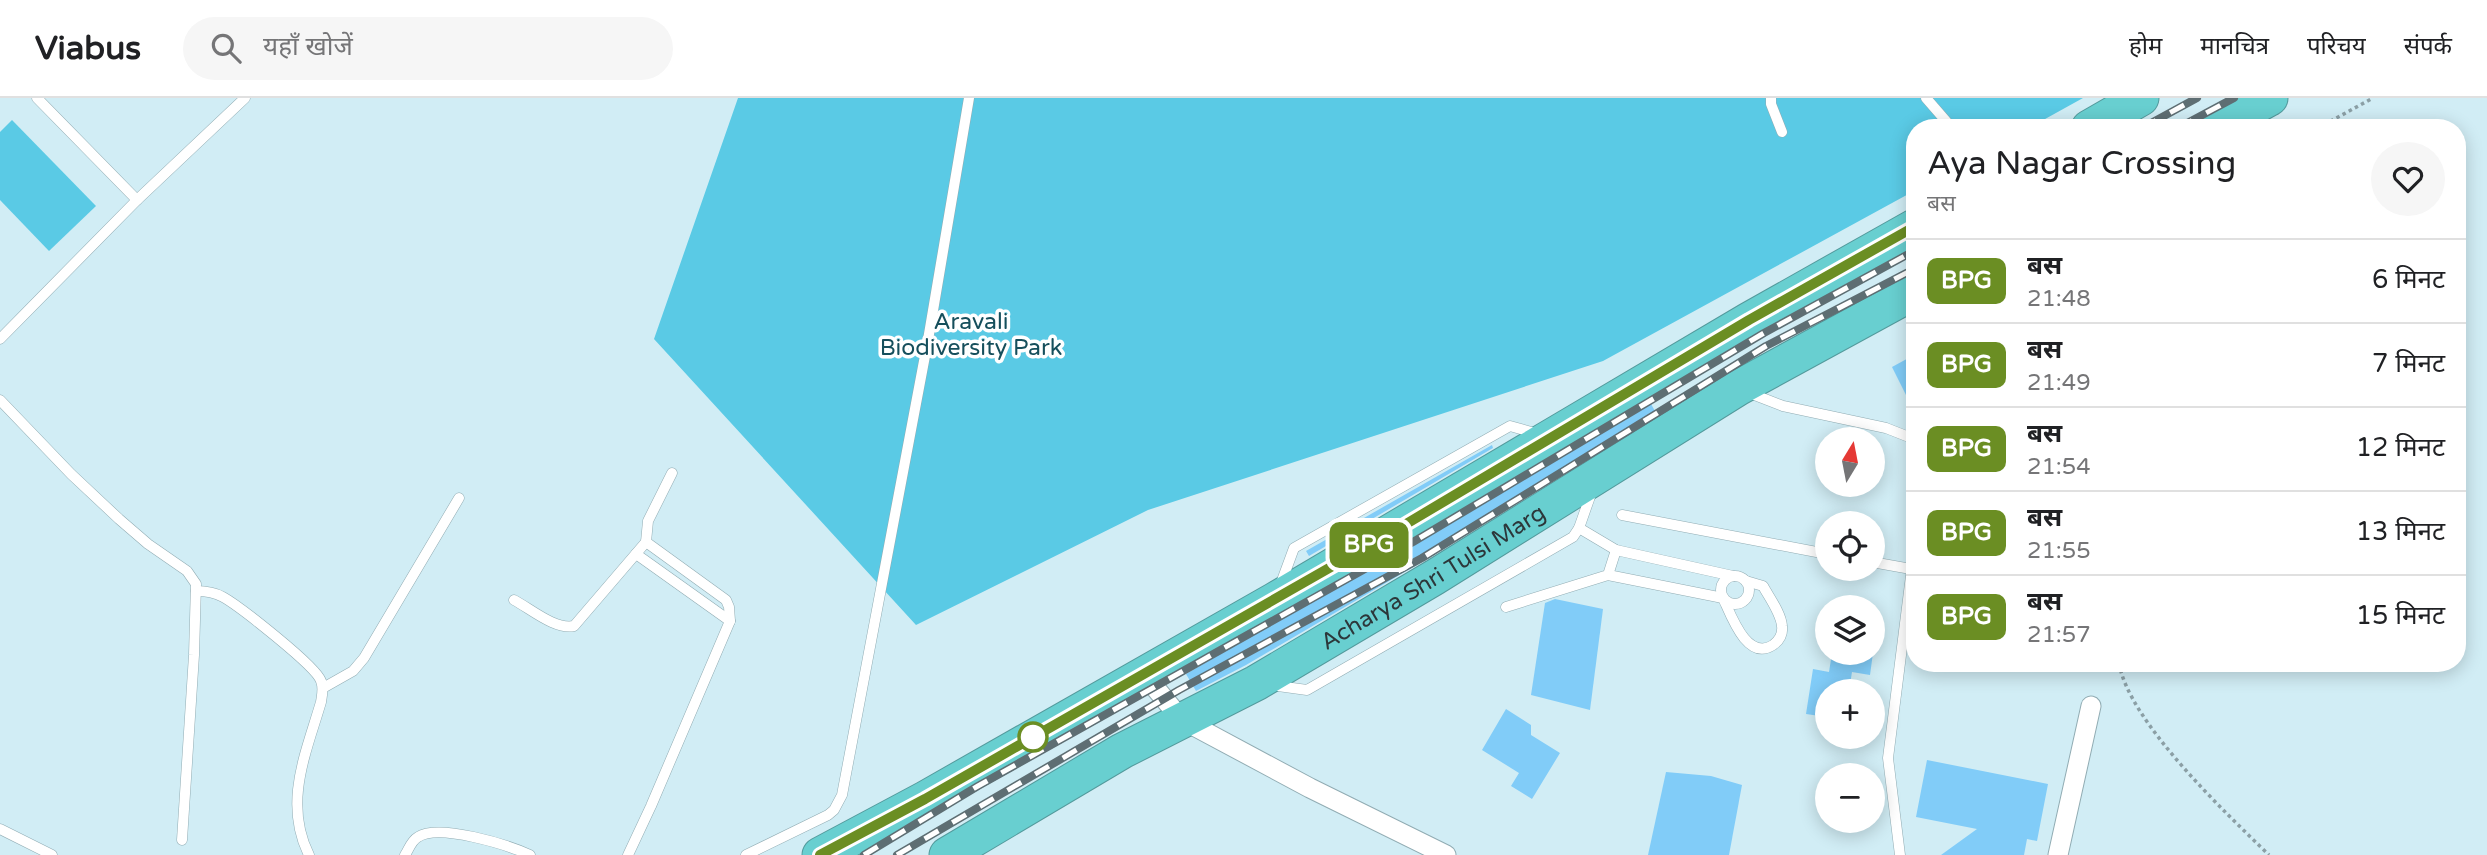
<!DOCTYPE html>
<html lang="hi">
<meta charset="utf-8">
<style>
:root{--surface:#fff;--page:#f6f6f6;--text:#202124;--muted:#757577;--line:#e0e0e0}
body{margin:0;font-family:"Varela Round","Noto Sans Devanagari",sans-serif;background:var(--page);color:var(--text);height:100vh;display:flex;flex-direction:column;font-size:26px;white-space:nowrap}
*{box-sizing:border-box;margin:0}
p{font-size:23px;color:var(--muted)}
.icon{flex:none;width:38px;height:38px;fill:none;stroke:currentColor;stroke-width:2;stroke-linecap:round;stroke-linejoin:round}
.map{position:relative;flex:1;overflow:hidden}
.sheet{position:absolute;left:1906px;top:21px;width:560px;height:553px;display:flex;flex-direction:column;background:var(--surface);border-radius:28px;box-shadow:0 4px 18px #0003}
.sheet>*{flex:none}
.badge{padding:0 14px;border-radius:10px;font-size:24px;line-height:46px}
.needle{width:46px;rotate:10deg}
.controls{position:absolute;left:1815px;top:329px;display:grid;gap:14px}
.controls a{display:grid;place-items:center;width:70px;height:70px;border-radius:50%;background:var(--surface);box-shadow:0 4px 18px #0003;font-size:35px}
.map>.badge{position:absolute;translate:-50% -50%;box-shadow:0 0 0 4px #fff}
.round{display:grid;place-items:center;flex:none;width:74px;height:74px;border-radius:37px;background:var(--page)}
.overview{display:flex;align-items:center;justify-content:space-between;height:119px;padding:0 21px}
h1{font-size:33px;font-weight:600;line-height:52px}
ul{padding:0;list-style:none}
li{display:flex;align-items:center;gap:21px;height:84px;padding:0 21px;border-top:2px solid var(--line)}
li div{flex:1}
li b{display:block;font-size:26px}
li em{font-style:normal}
li .badge{min-width:77px;font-weight:700;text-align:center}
header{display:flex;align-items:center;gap:42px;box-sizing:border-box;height:98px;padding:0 35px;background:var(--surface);border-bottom:2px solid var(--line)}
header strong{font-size:33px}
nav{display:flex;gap:38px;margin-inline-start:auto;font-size:24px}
.search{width:490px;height:63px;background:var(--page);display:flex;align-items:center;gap:18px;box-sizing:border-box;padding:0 24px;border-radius:38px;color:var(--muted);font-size:26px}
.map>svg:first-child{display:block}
</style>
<header>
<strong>Viabus</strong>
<div class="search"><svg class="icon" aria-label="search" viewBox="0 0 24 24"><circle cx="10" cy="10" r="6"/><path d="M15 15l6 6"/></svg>यहाँ खोजें</div>
<nav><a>होम</a><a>मानचित्र</a><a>परिचय</a><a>संपर्क</a></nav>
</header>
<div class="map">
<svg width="2487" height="757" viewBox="0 0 2487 757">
<rect width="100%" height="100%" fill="#d1edf5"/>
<g fill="#5acae5">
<polygon points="738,0 2083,0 2029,30 1914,30 1914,93 1603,263 1148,412 916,527 654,241"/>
<polygon points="12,22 96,108 49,153 0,102 0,34"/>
</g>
<g fill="#81ccf8">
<polygon points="1914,257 1914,313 1892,269"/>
<polygon points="1650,304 1657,317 1425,462 1246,567 1196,593 1186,576"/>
<polygon points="1492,347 1493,350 1309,458 1306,453"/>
<polygon points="1555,501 1603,511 1590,612 1531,597 1545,505"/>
<polygon points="1832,555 1873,555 1870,577 1852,574 1849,593 1827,593 1827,619 1806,616 1813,571 1829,574"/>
<polygon points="1506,611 1531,627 1531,637 1560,655 1532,701 1511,688 1519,675 1482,652"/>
<polygon points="1927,662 2048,686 2037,743 2027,741 2024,757 1941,757 1977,731 1916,719"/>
<polygon points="1666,674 1711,678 1742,687 1729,757 1648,757"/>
</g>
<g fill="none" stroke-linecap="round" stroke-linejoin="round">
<g stroke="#91acb3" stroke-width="11">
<g id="lane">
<polyline points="37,0 137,102"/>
<polyline points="1771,0 1771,6 1782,34"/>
<polyline points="1926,0 1952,30"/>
<polyline points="0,241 137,102 245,0"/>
<polyline points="1747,294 1783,308 1886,330 1914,341"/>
<polyline points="0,302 71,376 119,421 148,446 187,473 196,486 194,557 182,742"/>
<polyline points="1622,417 1827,456"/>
<polyline points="1579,430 1616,452 1733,478"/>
<polyline points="636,456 730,523"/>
<polyline points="1872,464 1911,471"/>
<path d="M 1608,477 L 1723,500 C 1731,517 1747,564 1773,547 C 1780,542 1783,536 1782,528 C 1781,515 1769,499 1763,488 L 1746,483"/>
<circle cx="1735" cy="492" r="14"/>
<polyline points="1280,488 1294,450 1510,328 1538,336"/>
<path d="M 196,493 C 206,493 214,494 223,499 C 239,508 316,568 321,583 C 324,590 322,597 321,604 C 306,655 283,705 309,757"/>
<path d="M 514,502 C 531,511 555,532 574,528 L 646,444"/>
<polyline points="1506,509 1608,477 1616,452"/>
<polyline points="1270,587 1307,592 1573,439 1579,430 1592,393"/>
<polyline points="323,590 353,573 364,560 459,400"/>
<polyline points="0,731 52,757"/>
<path d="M 405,757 C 409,751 411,743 418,739 C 439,725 508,747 530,757"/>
<polyline points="628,757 651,708 730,523 729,509 726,502 646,444 648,423 672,375"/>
<polyline points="746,757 828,717 834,712 842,697 928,242 969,0"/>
<polyline points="1900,757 1888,660 1914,454"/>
</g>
</g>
<g stroke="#91acb3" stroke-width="21">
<g id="street">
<polyline points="1143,575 1181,621 1310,690 1446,757"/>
<polyline points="2058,757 2091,608"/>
</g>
</g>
<g stroke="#539a9c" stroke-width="37">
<g id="highway">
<polyline points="2089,30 2141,0"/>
<polyline points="2215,30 2270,0"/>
<polyline points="820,757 925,701 1275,502 1749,222 1914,129"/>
<path id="s1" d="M 947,757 L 1122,653 L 1256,585 L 1435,479 L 1738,290 L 1914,194"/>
</g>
</g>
<g stroke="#8b9fa5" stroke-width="3.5" stroke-dasharray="3.5 3.5" stroke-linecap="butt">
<polyline points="2318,30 2373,0"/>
<path d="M 2119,565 C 2129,624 2225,714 2269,757"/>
</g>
<use href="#lane" stroke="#fff" stroke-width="10"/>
<use href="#street" stroke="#fff" stroke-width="19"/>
<use href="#highway" stroke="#68cfd0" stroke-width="35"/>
<g stroke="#5e6e73" stroke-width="8">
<g id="rail">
<polyline points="2142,30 2197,0"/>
<polyline points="2178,30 2234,0"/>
<polyline points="864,757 978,688 1413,444 1764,235 1914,153"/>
<polyline points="897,757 1179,592 1422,460 1766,248 1914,171"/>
</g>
</g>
<use href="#rail" stroke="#fff" stroke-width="5" stroke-dasharray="16" stroke-linecap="butt"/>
</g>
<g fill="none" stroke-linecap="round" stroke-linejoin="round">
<g stroke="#fff" stroke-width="16">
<polyline id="line" points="820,757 925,701 1401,429 1749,222 1914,129"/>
</g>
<use href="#line" stroke="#6b8e23" stroke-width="10"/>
</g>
<circle fill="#fff" stroke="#6b8e23" stroke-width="3.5" cx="1033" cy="639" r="14"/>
<g text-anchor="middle" stroke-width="7" stroke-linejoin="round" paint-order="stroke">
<g font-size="23" fill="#164f5c" stroke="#fff">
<text x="971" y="231">Aravali<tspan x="971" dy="26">Biodiversity Park</tspan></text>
</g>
<g font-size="23" fill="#2c373a" stroke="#fff">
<text dy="8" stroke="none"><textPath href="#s1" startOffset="560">Acharya Shri Tulsi Marg</textPath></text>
</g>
</g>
</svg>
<div class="controls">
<a><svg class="needle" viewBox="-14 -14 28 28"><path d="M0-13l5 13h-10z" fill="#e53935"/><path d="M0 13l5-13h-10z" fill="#757577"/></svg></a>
<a><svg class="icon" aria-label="locate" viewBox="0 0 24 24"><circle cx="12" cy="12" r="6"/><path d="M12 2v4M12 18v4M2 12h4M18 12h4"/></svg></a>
<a><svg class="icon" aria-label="layers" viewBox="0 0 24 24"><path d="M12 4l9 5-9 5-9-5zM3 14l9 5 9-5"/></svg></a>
<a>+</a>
<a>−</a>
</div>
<b class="badge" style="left:1369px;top:447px;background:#6b8e23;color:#fff">BPG</b>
<section class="sheet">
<div class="overview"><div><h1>Aya Nagar Crossing</h1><p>बस</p></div><a class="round"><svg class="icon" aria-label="heart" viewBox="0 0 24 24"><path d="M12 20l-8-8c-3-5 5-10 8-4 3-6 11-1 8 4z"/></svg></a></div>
<ul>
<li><span class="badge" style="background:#6b8e23;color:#fff">BPG</span><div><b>बस</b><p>21:48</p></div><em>6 मिनट</em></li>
<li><span class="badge" style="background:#6b8e23;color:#fff">BPG</span><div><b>बस</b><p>21:49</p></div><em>7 मिनट</em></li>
<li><span class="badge" style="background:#6b8e23;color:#fff">BPG</span><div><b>बस</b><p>21:54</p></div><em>12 मिनट</em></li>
<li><span class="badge" style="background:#6b8e23;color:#fff">BPG</span><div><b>बस</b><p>21:55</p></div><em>13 मिनट</em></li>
<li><span class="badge" style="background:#6b8e23;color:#fff">BPG</span><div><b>बस</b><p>21:57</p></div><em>15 मिनट</em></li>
</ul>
</section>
</div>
